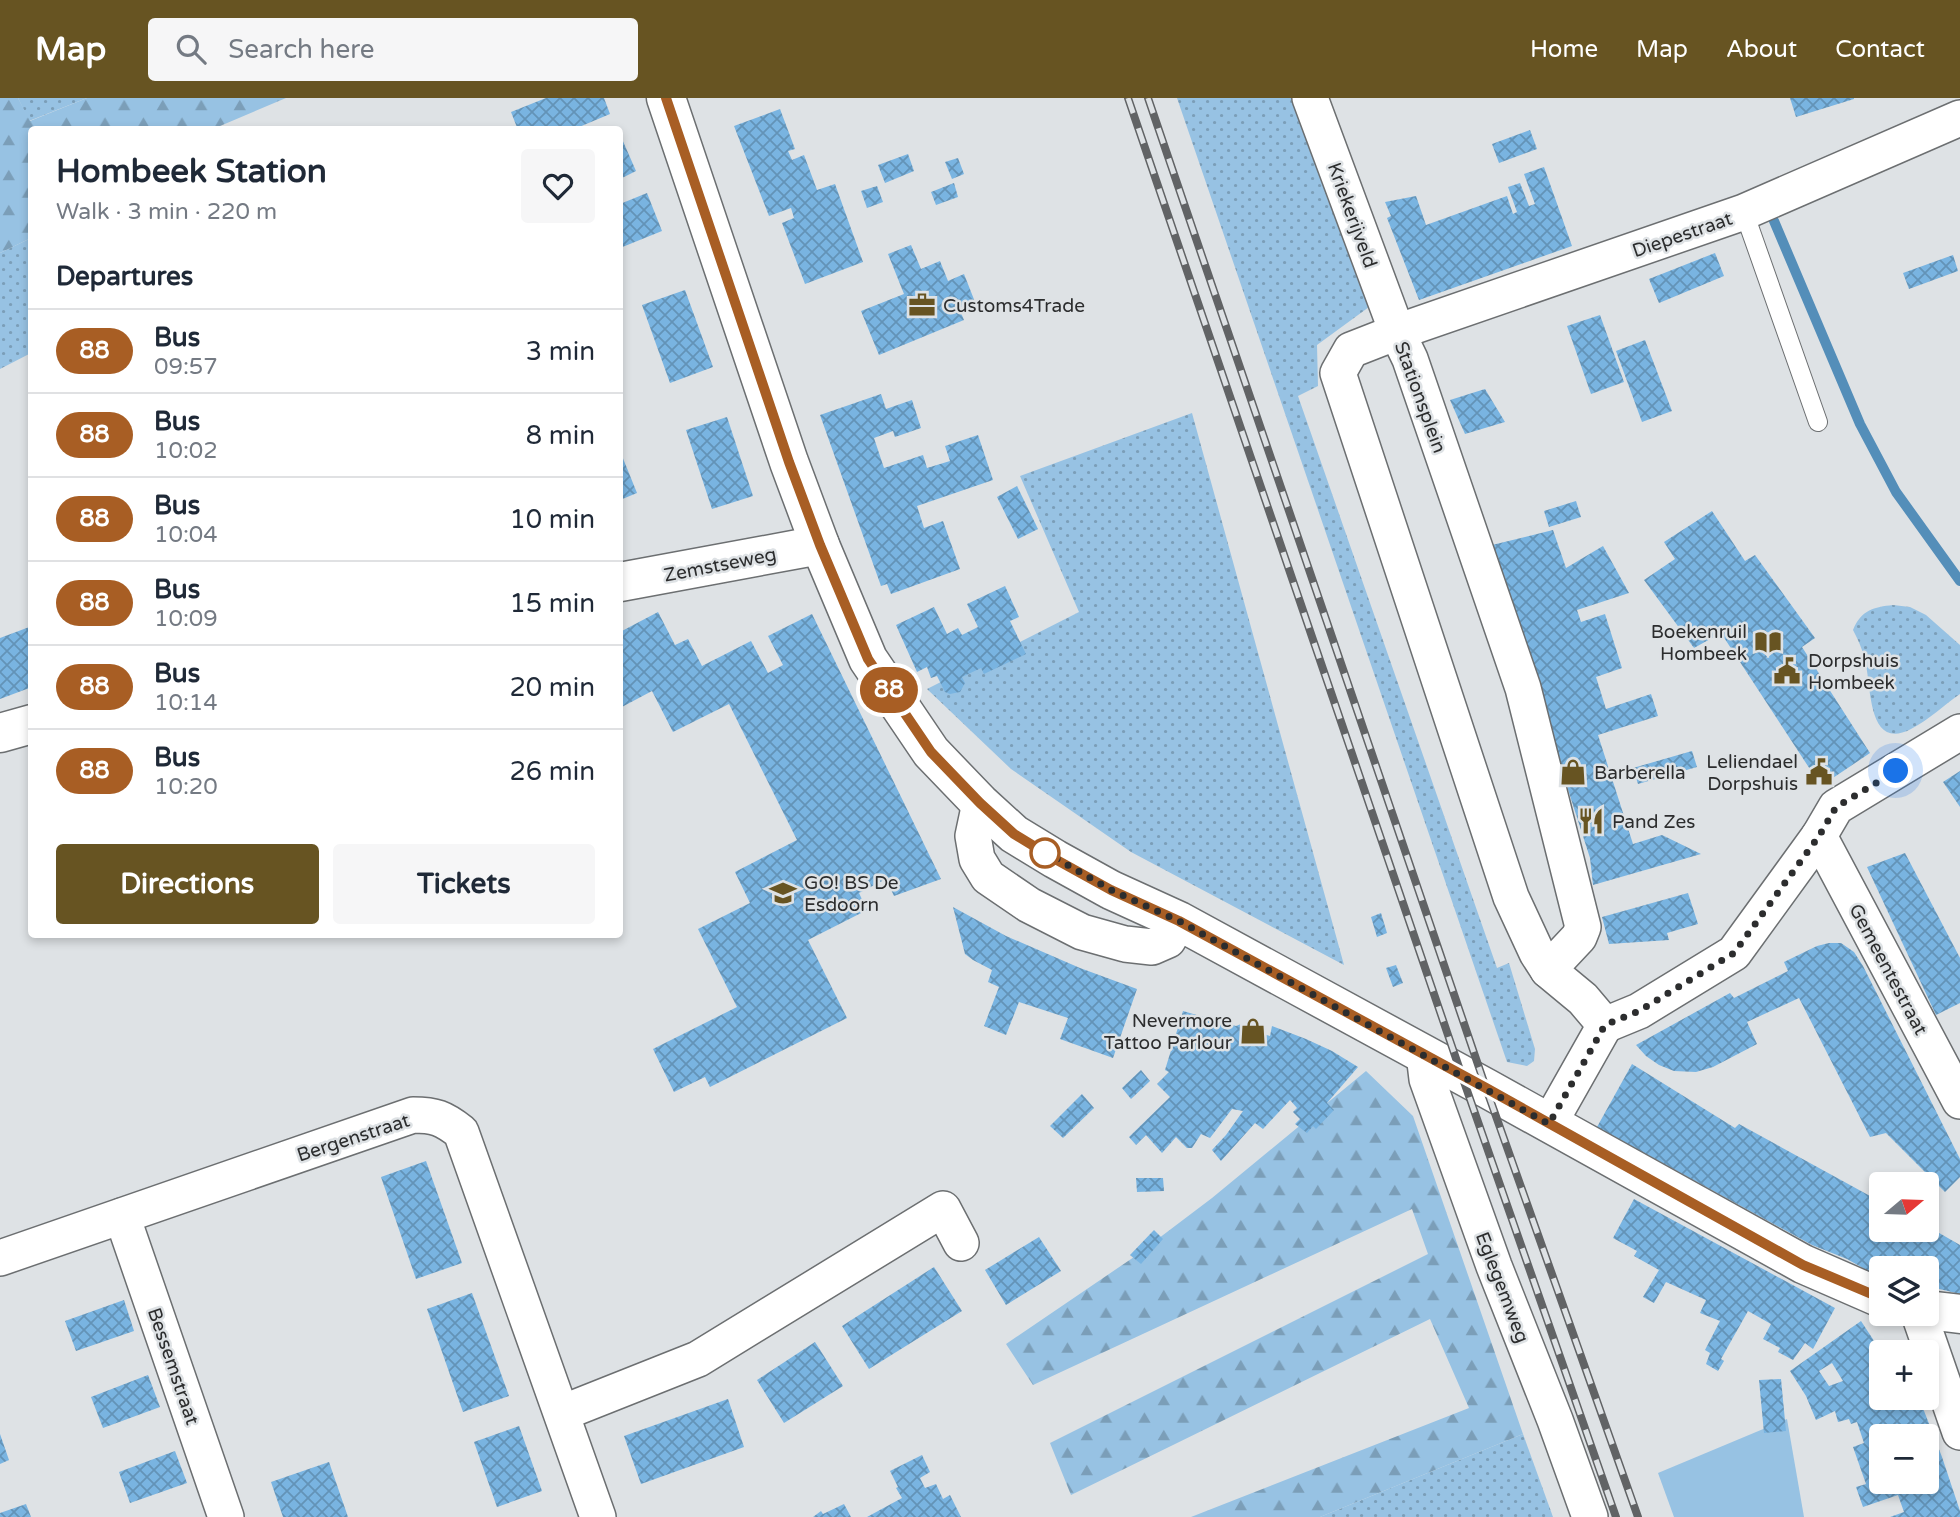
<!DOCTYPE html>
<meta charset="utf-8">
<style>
:root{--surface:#fff;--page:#f6f6f7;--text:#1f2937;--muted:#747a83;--line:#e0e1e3;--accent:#675422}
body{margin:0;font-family:"Varela Round",sans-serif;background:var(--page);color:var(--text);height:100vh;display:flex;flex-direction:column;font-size:26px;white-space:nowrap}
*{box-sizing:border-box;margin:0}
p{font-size:23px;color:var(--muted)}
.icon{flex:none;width:38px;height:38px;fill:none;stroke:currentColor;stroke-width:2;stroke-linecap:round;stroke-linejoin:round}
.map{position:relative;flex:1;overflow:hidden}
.side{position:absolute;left:28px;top:28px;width:595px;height:812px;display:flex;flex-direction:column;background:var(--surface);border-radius:7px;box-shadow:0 4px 10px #0003}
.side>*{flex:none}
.badge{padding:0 14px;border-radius:23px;font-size:24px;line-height:46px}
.needle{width:46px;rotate:71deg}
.tools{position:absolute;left:1869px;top:1074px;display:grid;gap:14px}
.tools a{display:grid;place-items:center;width:70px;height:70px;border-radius:7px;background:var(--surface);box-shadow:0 4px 10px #0003;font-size:35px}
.you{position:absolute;width:35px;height:35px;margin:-18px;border:5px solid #fff;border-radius:50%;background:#1a73e8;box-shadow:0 0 0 10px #1a73e833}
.map>.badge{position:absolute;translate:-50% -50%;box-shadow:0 0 0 4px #fff}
h2{padding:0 28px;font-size:26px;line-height:63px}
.round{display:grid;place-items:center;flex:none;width:74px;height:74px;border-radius:7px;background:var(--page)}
.summary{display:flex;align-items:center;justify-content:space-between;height:119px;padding:0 28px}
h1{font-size:33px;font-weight:800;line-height:52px}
.action{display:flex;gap:14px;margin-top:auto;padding:14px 28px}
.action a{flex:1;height:80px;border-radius:7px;background:var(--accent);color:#fff;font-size:28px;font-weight:800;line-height:80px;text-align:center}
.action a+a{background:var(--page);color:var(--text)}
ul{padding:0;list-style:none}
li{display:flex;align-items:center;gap:21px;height:84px;padding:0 28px;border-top:2px solid var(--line)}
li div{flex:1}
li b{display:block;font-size:26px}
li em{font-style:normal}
li .badge{min-width:77px;font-weight:700;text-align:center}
header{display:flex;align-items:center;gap:42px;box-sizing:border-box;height:98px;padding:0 35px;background:var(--accent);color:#fff}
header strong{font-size:33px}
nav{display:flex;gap:38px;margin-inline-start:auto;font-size:24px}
.search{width:490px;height:63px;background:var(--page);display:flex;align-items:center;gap:18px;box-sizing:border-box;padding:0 24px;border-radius:7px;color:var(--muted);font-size:26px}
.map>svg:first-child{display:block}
</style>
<header>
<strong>Map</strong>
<div class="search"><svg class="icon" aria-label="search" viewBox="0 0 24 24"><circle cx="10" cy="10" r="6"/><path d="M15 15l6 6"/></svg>Search here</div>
<nav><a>Home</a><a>Map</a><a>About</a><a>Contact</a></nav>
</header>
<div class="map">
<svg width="1960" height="1419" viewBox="0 0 1960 1419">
<defs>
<pattern id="grass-dots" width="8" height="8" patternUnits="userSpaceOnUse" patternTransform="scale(1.75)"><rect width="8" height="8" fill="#97c2e3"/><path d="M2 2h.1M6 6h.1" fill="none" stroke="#7b9eb8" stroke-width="1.8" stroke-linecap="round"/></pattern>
<pattern id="forest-firs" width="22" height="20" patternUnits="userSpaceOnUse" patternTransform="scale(1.75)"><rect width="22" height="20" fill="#97c2e3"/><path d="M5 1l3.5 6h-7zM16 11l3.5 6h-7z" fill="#7b9eb8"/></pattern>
<pattern id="building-cross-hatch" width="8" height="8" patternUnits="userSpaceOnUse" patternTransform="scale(1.75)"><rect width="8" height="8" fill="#79b4e1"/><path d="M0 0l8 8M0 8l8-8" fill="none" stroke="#6393b7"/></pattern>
</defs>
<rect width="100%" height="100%" fill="#dee2e5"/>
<g fill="url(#grass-dots)">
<polygon points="18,0 87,0 29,23"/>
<polygon points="1177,0 1294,0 1369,209 1317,247 1318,288 1298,298 1497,870 1509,865 1535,951 1534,963 1527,968 1507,964"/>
<polygon points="31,140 31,255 0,271 0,155"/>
<polygon points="1192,315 1344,867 1131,754 1011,671 927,591 1079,514 1020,378"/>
<path d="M 1893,507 L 1910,509 L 1926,517 L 1960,547 L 1960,596 C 1944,607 1929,622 1911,631 C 1871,652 1871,598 1867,573 C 1865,558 1860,545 1853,532 C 1861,512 1874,509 1893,507 Z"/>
<polygon points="1523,1336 1553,1419 1320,1419"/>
</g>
<g fill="url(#forest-firs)">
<polygon points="0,0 18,0 30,23 87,0 286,0 213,31 32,32 31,140 0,155"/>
<polygon points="1366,973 1413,1018 1523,1336 1320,1419 1191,1419 1469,1310 1430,1221 1071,1397 1050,1345 1428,1156 1412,1111 1033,1287 1006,1246 1134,1159 1212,1100"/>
</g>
<polygon fill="#97c2e3" points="1787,1321 1804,1419 1674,1419 1658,1375"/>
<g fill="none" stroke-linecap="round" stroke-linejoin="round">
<polyline stroke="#548eb9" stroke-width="10" points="1774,123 1860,326 1896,394 1960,483"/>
</g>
<g fill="url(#building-cross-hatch)" fill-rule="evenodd">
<polygon points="546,0 604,0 610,16 572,32 518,32 511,14"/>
<polygon points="1790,0 1854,0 1854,1 1796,19"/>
<polygon points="780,11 795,51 788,53 792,62 804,57 817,92 835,86 863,164 805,186 782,125 794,120 791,110 769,118 734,28"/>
<polygon points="1530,32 1537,51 1499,65 1492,46"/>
<polygon points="622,41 636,73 620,81 620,42"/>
<polygon points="908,56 914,73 885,85 878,67"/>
<polygon points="958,60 964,76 952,81 945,64"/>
<polygon points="1544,69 1572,148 1419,202 1387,120 1391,118 1385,104 1416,98 1426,127 1507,98 1513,116 1517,114 1508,89 1520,85 1529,108 1535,106 1524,76"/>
<polygon points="954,85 958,99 936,107 931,94"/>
<polygon points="877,88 883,104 867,110 861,93"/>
<polygon points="647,95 662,133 620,150 620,106"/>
<polygon points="911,147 921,171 940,163 948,183 964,176 975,204 959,210 964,222 879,257 861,213 904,196 888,156"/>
<polygon points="1715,155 1724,178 1659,205 1649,181"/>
<polygon points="1953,157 1958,173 1909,191 1903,175"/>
<polygon points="685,192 713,269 670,285 642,207"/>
<polygon points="1600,217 1624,284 1591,296 1567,228"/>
<polygon points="1645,242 1672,313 1642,324 1616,253"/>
<polygon points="1485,291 1505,324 1465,336 1450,302"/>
<polygon points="881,296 886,311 912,302 921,330 895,339 893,333 874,340 884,370 923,357 927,370 950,363 945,348 978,337 993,382 917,408 924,430 943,423 960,471 891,496 887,486 881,488 820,317"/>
<polygon points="727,319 753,398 712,411 686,332"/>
<polygon points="620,353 637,395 620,402"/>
<polygon points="1017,388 1038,431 1018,441 997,399"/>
<polygon points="1576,403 1581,419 1549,429 1544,413"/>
<polygon points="1712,413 1745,463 1755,457 1815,540 1802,549 1870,655 1821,688 1721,535 1694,550 1644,482 1675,461 1664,444"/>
<polygon points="1553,432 1566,470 1603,448 1629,495 1577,512 1581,524 1605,516 1622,570 1596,579 1606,611 1651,596 1658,618 1598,637 1633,746 1662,737 1701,756 1593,787 1590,760 1555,651 1542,592 1492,447"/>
<polygon points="1005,488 1019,519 1010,523 1026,556 984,576 981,570 962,579 965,585 960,594 950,596 945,594 937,578 931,580 927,569 917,574 896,527 934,509 947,536 958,530 962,537 978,529 967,506"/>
<polygon points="658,514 675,547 688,541 702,568 751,543 768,575 783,567 768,538 812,516 941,781 894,798 886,781 859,795 867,812 808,842 847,920 710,989 705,979 674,994 653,951 737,909 698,831 750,805 735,774 797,742 729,606 673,634 652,593 620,610 620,534"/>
<polygon points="32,528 32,589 0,601 0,540"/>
<polygon points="1692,653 1697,669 1638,686 1633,670"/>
<polygon points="1960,673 1960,709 1943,684"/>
<polygon points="1905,755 1960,860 1960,905 1936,917 1867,769"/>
<polygon points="1688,795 1698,826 1667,835 1669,842 1609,846 1602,819"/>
<polygon points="953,809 1006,838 1080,870 1137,891 1113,960 1060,941 1068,920 1019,904 1006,937 984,928 999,889 988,884 992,872 973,862 965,856"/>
<polygon points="1381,815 1387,835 1377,839 1371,819"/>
<polygon points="1829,845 1841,845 1854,854 1863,868 1960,1061 1960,1079 1945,1094 1886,1035 1870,1039 1799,900 1747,924 1757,946 1713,969 1696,974 1674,973 1659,967 1646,958 1636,947 1730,895 1734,900 1788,873 1784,864 1817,848"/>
<polygon points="1396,867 1403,885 1393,889 1386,870"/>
<polygon points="1183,913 1207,920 1229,922 1232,927 1236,928 1241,926 1254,929 1257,934 1270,938 1272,928 1306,941 1332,953 1358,969 1327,1005 1334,1012 1316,1031 1313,1028 1307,1035 1295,1026 1300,1021 1293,1014 1297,1010 1290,1002 1263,1031 1255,1025 1221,1063 1212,1052 1226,1037 1243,1013 1232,1011 1210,1040 1201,1036 1192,1050 1187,1050 1176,1039 1162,1055 1146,1037 1136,1047 1129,1039 1170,999 1157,986 1169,974 1165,972"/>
<polygon points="1632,966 1735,1030 1739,1026 1881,1104 1881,1132 1927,1132 1927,1128 1960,1147 1960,1196 1927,1188 1927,1171 1881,1171 1881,1177 1870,1174 1847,1161 1812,1147 1597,1029"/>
<polygon points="1141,972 1150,983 1131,1001 1122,990"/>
<polygon points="1082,996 1094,1010 1063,1040 1050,1028"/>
<polygon points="426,1063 462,1165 416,1181 381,1079"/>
<polygon points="1136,1080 1163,1080 1164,1093 1137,1094"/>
<polygon points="1634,1101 1835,1210 1813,1251 1805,1245 1793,1262 1778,1254 1780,1250 1763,1241 1771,1226 1748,1213 1721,1261 1724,1263 1718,1273 1706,1266 1710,1255 1705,1252 1720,1223 1700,1215 1706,1202 1666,1184 1654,1205 1643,1199 1659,1172 1634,1158 1637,1153 1613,1140"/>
<polygon points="1154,1132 1163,1141 1141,1166 1130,1157"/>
<polygon points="1039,1139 1061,1173 1006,1207 985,1172"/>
<polygon points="934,1169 962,1213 869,1271 842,1228"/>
<polygon points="472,1195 509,1298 463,1314 427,1211"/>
<polygon points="124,1202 134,1233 76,1253 65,1223"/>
<path d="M 1861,1223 L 1882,1255 L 1881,1300 L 1919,1300 L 1942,1359 L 1960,1413 L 1960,1419 L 1890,1419 L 1904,1414 L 1898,1397 L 1863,1409 L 1856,1389 L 1866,1386 L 1853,1349 L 1864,1345 L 1857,1324 L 1851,1326 L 1849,1321 L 1838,1324 L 1835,1313 L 1816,1322 L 1806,1298 L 1790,1273 ZM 1832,1265 L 1843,1283 L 1829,1288 L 1819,1273 ZM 1881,1339 L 1927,1339 L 1927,1384 L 1881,1384 Z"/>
<polygon points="815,1244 843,1288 784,1325 757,1282"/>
<polygon points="148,1277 160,1309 103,1330 91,1299"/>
<polygon points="1781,1281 1786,1333 1764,1335 1759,1282"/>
<polygon points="728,1301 744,1349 641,1386 624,1338"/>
<polygon points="519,1328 542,1393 497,1409 474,1344"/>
<polygon points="0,1336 9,1362 0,1366"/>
<polygon points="175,1353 187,1385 130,1405 119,1374"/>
<polygon points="922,1357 930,1374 920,1380 925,1390 936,1386 943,1401 950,1397 961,1419 867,1419 902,1400 896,1390 898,1389 890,1373"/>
<polygon points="329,1364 348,1419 283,1419 271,1384"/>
<polygon points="26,1406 31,1419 0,1419 0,1415"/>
<polygon points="844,1406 851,1419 813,1419 821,1413 823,1416"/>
</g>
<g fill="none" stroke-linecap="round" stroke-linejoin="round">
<g stroke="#6c6f71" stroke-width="20">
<polyline id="lane" points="1744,114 1818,324"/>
</g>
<g stroke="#6c6f71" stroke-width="38">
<g id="street">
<polyline points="1310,0 1397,234 1410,261 1523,590 1583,829 1579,839 1548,872"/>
<polyline points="980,705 973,738 977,761 988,779 1029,807 1082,834 1125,846 1152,849 1168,842 1179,823"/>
<polyline points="1819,738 1960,1003"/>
<polyline points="1605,927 1583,901 1548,872 1537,855 1511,799 1338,275 1351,252 1397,234 1744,114 1960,20"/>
<polyline points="1605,927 1639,913 1734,855 1819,738 1836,709 1960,634"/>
<polyline points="1424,956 1427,981 1494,1168 1555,1322 1590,1419"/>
<polyline points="1549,1026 1605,927"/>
<polyline points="122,1118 226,1419"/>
<path d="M 0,1160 L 413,1017 C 435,1017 443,1020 461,1034 L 598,1419"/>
<polyline points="1919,1216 1960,1334"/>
<polyline points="562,1315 698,1261 943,1111 961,1145"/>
</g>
</g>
<g stroke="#6c6f71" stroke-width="41">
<g id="secondary">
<polyline points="666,0 789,364 820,447 868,561 931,654 980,705 1014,736 1055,761 1111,792 1179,823 1486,990 1803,1166 1881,1200"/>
<polyline points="620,484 820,447"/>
<polyline points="0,635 32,626"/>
<polyline points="1927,1212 1960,1216"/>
</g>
</g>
<use href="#lane" stroke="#fff" stroke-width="18"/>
<use href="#street" stroke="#fff" stroke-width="35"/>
<use href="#secondary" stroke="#fff" stroke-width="38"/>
<g stroke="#616365" stroke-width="8">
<g id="rail">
<polyline points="1128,0 1462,978 1616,1419"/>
<polyline points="1148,0 1486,990 1638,1419"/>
</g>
</g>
<use href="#rail" stroke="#dee2e5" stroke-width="5" stroke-dasharray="16" stroke-linecap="butt"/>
</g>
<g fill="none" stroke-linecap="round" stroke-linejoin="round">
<g stroke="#fff" stroke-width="16">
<polyline id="line" points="666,0 789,364 820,447 868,561 931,654 980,705 1014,736 1055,761 1111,792 1179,823 1486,990 1803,1167 1881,1200"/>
</g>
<use href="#line" stroke="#a85e24" stroke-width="10"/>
<polyline stroke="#2c2d2e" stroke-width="7" stroke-dasharray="0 12.6" points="1045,755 1035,748 1111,792 1179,823 1549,1026 1605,927 1639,913 1734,855 1819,738 1836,709 1896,673"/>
</g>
<defs>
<g id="office-bare" transform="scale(2.1)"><path d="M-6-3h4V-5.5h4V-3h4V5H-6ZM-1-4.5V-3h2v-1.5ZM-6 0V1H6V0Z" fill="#675422" stroke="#dee2e5" stroke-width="2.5" paint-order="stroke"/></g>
<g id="library-bare" transform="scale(2.1)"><path d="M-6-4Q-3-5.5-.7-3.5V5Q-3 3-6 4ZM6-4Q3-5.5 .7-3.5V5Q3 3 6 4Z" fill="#675422" stroke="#dee2e5" stroke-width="2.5" paint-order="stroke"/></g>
<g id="civic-bare" transform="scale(2.1)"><path d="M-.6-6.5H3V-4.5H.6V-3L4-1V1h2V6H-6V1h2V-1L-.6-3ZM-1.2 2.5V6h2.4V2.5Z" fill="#675422" stroke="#dee2e5" stroke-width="2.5" paint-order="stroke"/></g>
<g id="shop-bare" transform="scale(2.1)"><path d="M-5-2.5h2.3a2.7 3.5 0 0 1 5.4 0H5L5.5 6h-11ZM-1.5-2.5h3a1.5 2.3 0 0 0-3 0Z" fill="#675422" stroke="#dee2e5" stroke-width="2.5" paint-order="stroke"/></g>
<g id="restaurant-bare" transform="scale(2.1)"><path d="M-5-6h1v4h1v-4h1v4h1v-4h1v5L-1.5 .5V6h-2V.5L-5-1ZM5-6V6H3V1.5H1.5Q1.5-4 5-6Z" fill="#675422" stroke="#dee2e5" stroke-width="2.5" paint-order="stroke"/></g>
<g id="school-bare" transform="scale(2.1)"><path d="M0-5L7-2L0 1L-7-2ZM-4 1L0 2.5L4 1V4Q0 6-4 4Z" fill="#675422" stroke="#dee2e5" stroke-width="2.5" paint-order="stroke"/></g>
</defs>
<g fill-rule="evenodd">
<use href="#office-bare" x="922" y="207"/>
<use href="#library-bare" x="1768" y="544"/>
<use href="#civic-bare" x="1787" y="573"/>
<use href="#shop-bare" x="1573" y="674"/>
<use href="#civic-bare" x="1819" y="674"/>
<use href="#restaurant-bare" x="1591" y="723"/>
<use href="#school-bare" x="783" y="795"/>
<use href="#shop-bare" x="1253" y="933"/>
</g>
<circle fill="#fff" stroke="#a85e24" stroke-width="3.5" cx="1045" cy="755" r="14"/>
<g text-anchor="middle" stroke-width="5" stroke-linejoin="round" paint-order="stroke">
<g font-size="19" fill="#2c2d2e" stroke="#dee2e5">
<text transform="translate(1353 117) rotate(70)" y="7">Kriekerijveld</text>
<text transform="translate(1682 136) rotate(-19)" y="7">Diepestraat</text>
<text transform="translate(1421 299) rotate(70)" y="7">Stationsplein</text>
<text transform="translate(720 466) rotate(-11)" y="7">Zemstseweg</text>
<text transform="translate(1889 871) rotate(62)" y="7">Gemeentestraat</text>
<text transform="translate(353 1039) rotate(-18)" y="7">Bergenstraat</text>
<text transform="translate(1503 1189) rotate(69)" y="7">Eglegemweg</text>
<text transform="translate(174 1268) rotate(71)" y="7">Bessemstraat</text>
</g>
<g font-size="19" fill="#2c2d2e" stroke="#dee2e5" text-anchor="start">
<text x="943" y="214">Customs4Trade</text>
<text x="1747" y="540" text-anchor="end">Boekenruil<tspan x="1747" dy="22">Hombeek</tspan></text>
<text x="1808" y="569">Dorpshuis<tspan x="1808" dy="22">Hombeek</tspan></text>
<text x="1798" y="670" text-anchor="end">Leliendael<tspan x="1798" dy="22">Dorpshuis</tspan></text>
<text x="1594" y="681">Barberella</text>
<text x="1612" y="730">Pand Zes</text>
<text x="804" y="791">GO! BS De<tspan x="804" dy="22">Esdoorn</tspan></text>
<text x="1232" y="929" text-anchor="end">Nevermore<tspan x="1232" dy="22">Tattoo Parlour</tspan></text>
</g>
</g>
</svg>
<div class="tools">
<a><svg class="needle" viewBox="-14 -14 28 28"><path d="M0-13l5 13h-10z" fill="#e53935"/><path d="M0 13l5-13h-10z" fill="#747a83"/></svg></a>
<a><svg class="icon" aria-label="layers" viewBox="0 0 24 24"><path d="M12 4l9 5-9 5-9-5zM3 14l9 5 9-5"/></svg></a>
<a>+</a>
<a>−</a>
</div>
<div class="you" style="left:1896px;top:673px"></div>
<b class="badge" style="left:889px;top:592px;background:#a85e24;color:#fff">88</b>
<section class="side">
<div class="summary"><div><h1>Hombeek Station</h1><p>Walk · 3 min · 220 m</p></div><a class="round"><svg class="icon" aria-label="heart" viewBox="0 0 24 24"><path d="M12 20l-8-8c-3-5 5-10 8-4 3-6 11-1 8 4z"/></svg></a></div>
<h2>Departures</h2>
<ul>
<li><span class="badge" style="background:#a85e24;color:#fff">88</span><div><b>Bus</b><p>09:57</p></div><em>3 min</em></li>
<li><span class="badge" style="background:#a85e24;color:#fff">88</span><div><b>Bus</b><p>10:02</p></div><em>8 min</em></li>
<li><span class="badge" style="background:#a85e24;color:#fff">88</span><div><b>Bus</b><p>10:04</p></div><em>10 min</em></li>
<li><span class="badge" style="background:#a85e24;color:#fff">88</span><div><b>Bus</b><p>10:09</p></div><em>15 min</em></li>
<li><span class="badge" style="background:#a85e24;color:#fff">88</span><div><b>Bus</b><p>10:14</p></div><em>20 min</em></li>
<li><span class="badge" style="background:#a85e24;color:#fff">88</span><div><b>Bus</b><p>10:20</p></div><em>26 min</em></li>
</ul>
<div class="action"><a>Directions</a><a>Tickets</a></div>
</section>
</div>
